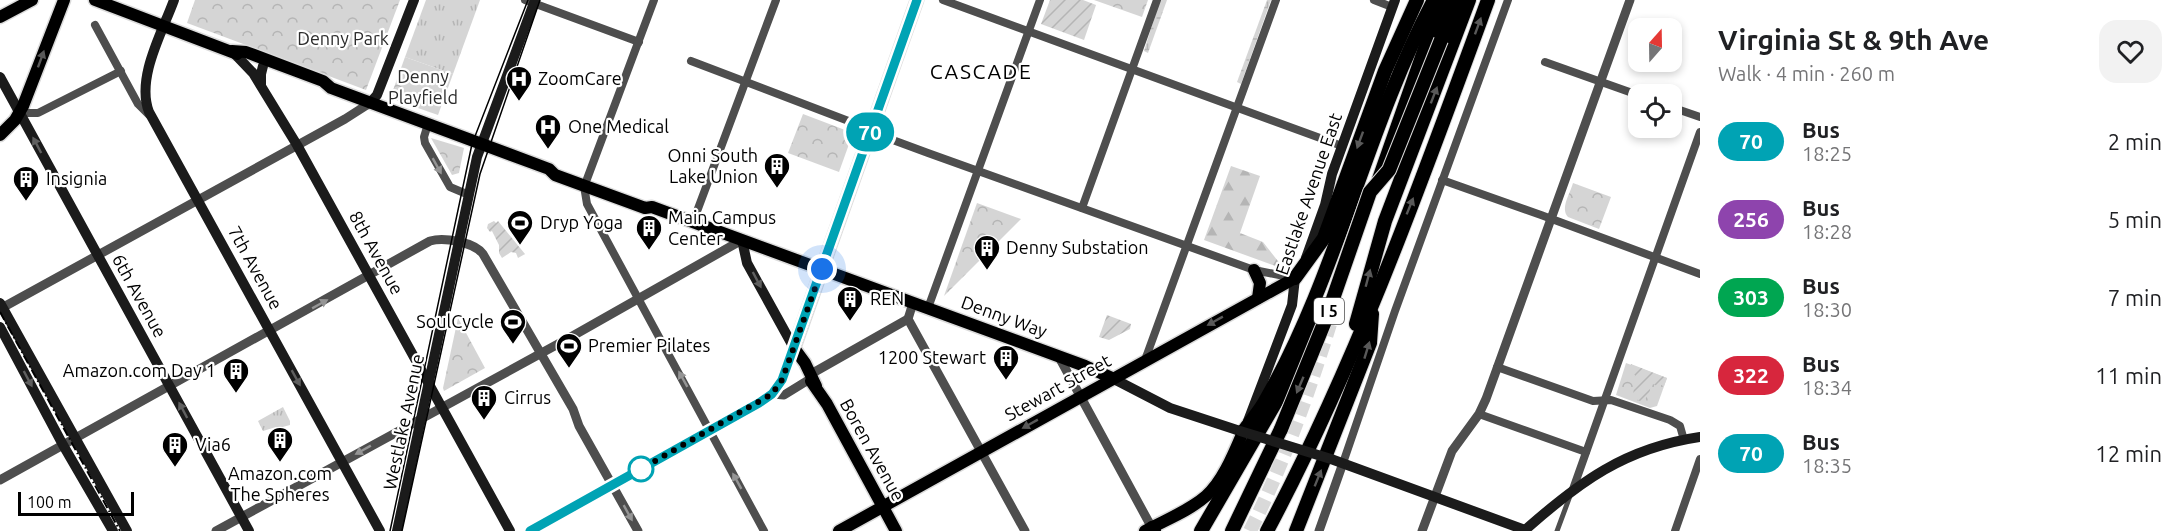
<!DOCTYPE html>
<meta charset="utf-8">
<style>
:root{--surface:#fff;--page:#f2f2f2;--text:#202124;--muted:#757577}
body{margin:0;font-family:Ubuntu,sans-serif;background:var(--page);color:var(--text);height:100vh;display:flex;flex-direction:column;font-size:22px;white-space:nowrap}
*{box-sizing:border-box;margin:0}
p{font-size:20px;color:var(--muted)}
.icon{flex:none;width:33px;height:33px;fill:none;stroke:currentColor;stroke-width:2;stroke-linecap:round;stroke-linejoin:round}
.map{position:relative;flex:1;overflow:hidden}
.details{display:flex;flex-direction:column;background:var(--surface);width:480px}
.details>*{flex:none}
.badge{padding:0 12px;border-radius:20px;font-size:21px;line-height:39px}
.needle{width:39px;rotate:20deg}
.tools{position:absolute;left:1628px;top:18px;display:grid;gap:12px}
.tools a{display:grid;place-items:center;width:54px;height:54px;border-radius:12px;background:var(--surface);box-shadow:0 3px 9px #0003;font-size:30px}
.scale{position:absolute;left:18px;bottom:15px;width:116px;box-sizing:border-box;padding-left:6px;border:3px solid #000;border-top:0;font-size:16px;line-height:21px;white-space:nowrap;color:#000;-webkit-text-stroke:4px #fff;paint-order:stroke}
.you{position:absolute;width:30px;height:30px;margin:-15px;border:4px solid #fff;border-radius:50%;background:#1a73e8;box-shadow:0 0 0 9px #1a73e833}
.map>.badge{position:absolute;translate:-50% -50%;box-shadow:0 0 0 3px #fff}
.round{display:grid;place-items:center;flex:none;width:63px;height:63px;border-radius:18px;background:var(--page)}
.summary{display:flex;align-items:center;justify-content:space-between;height:102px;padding:0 18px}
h1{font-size:28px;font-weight:700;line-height:45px}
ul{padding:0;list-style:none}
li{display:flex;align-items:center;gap:18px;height:78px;padding:0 18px}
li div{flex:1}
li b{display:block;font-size:22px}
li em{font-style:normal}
li .badge{min-width:66px;font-weight:700;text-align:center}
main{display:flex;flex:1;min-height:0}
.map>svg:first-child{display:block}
</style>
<main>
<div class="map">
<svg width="1700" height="531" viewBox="0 0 1700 531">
<defs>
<pattern id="grass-tufts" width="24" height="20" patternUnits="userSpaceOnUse" patternTransform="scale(1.5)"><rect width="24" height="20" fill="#d5d5d5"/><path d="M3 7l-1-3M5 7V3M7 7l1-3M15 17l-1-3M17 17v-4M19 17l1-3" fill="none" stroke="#b5b5b5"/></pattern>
<pattern id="forest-firs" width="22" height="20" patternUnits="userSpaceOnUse" patternTransform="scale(1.5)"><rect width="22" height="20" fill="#d5d5d5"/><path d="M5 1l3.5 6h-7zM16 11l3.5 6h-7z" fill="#b5b5b5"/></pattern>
<pattern id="wetland-marsh" width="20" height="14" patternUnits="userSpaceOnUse" patternTransform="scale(1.5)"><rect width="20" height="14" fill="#d5d5d5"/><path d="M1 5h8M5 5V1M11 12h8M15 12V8" fill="none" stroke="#b5b5b5"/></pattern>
<pattern id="park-crowns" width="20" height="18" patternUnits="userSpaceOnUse" patternTransform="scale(1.5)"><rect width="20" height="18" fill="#d5d5d5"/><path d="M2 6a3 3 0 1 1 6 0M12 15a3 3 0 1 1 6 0" fill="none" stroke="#b5b5b5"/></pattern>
<pattern id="garden-furrows" width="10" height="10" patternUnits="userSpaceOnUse" patternTransform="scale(1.5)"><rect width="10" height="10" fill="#d5d5d5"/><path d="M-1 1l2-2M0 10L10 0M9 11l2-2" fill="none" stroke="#b5b5b5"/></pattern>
</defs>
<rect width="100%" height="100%" fill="#fff"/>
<g fill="url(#grass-tufts)">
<polygon points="426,0 480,0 453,74 405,57"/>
<polygon points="283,407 290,421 290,425 279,428 276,427 263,431 258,421"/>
</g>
<polygon fill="url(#forest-firs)" points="1231,166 1260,176 1240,233 1263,242 1281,265 1278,267 1204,240"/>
<g fill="url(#wetland-marsh)">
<polygon points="1160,0 1167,0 1148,53 1144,51"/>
<polygon points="1267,0 1271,0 1241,84 1237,82"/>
</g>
<g fill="url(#park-crowns)">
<polygon points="195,0 400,0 366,90 187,23"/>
<polygon points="1094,0 1148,0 1142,17"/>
<polygon points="405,57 453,74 438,115 395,100 392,93"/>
<polygon points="803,114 853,133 839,172 788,153"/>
<polygon points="431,138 464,148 459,173 452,175"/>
<path d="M 1573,183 L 1611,197 L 1599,229 L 1568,217 C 1560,208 1570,194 1573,183 Z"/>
<polygon points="977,203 1021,219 944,296"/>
<polygon points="458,318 485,368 444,391 443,388"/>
<polygon points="1626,363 1667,378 1657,406 1650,408 1616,395"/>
</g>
<g fill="url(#garden-furrows)">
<polygon points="1050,0 1083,0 1096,5 1084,40 1041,24"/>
<polygon points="494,221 496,223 498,221 525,254 518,258 516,253 511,252 502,258 499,253 499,245 492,231 490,232 487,228 488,224"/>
<polygon points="1107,315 1131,324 1130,329 1109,340 1099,337"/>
<polygon points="1631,364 1667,378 1664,386 1661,385 1661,388 1651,383 1649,396 1647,396 1643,403 1633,397 1635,375 1630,372"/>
</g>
<polygon fill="#d5d5d5" points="421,65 439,99 422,107 405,74"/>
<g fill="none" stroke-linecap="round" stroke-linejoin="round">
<path stroke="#d9d9d9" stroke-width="14" stroke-dasharray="14 7" stroke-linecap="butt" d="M 1250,531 C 1283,465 1308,395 1330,324"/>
<g stroke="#dbdbdb" stroke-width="15">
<g id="primary">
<polyline points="95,0 237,54"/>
<polyline points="0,17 32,0"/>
<polyline points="232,51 246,52 323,81 331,88 549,169 555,175 645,208 652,207 1085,366 1112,378"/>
<polyline points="0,135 15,120 23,106 64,0"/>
<polyline points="1254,270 1260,283 1258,298"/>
<polyline points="811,381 827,404 896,531"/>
<polyline points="816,386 805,363 794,348 917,0"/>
<polyline points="839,531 1295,278"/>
<path d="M 1145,531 C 1165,520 1189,511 1206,496 C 1223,481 1234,453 1243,432"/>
</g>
</g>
<g stroke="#dbdbdb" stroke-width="16">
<g id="motorway">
<polyline points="1441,40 1456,0"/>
<polyline points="1379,179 1442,0"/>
<polyline points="1295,278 1324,238 1385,71 1417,0"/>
<polyline points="1356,324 1385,221 1469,0"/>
<path d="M 1243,432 C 1250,422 1258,413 1264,403 C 1338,276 1365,129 1434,0"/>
<polyline points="1152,528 1154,531"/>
<polyline points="1201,531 1284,388 1325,307"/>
<polyline points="1232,531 1281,429"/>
<path d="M 1267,531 C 1357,362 1422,180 1488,0"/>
<polyline points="1296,531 1370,343 1372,314"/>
</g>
</g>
<polyline stroke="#4e4e4e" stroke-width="5" points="1557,531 1570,496"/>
<g stroke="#4e4e4e" stroke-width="8">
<polyline points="525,0 639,42"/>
<polyline points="943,0 1342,146"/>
<polyline points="1374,0 1392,7"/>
<polyline points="95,25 138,104 149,115"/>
<polyline points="691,61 859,125 882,136 928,153 1254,270 1294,278"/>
<polyline points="1545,62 1638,95"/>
<polyline points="1671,107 1700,117"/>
<polyline points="20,113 38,113 121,71"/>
<polyline points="428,124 424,137 425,143 450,187 469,195"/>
<polyline points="587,179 654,0"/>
<polyline points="1442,180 1541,215 1700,274"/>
<polyline points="584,186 587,204 764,531"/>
<polyline points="1082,208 1157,0"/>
<polyline points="693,222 776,0"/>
<polyline points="928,308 1040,0"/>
<polyline points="1145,360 1276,0"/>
<polyline points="1497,367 1593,401 1611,400 1670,420 1680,426 1684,440"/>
<polyline points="1479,414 1586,452"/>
<polyline points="1343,463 1395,311 1508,0"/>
<polyline points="1573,489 1700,132"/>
<polyline points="1675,531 1700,459"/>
</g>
<g stroke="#4e4e4e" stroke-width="9">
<polyline points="913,303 908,319 1025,531"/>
<polyline points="0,309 345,119 370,103"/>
<polyline points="1059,357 1152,528"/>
<polyline points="811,374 908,319"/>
<polyline points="773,394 782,380 794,348"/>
<path d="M 0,480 L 430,241 C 444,237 474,242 483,254 L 573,409 L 579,426 L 638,531"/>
<polyline points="216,531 569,338 742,240"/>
<polyline points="530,531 773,394 784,395 810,379"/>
<polyline points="1319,531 1343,463"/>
<polyline points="1422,531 1452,451 1479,414 1486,399 1630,0"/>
</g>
<g stroke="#1b1b1b" stroke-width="10">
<path d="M 174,0 C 162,33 136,78 149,112 L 380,531"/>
<polyline points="232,51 253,73 297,145 510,531"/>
<polyline points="0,77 249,531"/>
<polyline points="261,85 261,74 263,66"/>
<polyline points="370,103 377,95 414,0"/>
<polyline points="742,240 747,263 794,348"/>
<polyline points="1306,258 1325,205 1332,174 1395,0"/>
<polyline points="0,303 127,531"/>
<polyline points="0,327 63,445 113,531"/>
<polyline points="1112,378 1170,408 1240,431"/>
<polyline points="1248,421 1292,305 1295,278 1299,272"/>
<polyline points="1331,459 1525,530"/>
<polyline points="397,531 477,157 535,0"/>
<path d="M 1524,531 C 1579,482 1625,448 1700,437"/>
</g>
<use href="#primary" stroke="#000" stroke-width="12"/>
<use href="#motorway" stroke="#000" stroke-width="14"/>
<g stroke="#000" stroke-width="1.5">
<polyline points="390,531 472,144 528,0"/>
<polyline points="402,531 480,174 540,0"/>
</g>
<polyline stroke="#000" stroke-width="2" stroke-dasharray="9 3 1.5 3" stroke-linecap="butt" points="0,312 120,531"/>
<g stroke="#dbdbdb" stroke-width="16" stroke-linecap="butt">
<polyline id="motorway-bridge" points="1281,429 1327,316 1370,192 1389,170 1441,40"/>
</g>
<polyline stroke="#1b1b1b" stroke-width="10" points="1240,431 1331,459"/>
<use href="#motorway-bridge" stroke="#000" stroke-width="14"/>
</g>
<defs><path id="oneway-solid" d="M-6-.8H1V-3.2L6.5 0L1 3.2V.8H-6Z" transform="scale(1.5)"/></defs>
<g fill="#595959">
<use href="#oneway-solid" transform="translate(1478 26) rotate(-70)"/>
<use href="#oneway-solid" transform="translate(41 59) rotate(-70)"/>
<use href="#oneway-solid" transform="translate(1434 95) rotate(-69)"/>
<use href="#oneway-solid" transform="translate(1360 140) rotate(110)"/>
<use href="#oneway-solid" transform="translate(1410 206) rotate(-68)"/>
<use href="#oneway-solid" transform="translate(1368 278) rotate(-75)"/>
<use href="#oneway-solid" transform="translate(1215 321) rotate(151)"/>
<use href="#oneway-solid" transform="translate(1367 350) rotate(-73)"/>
<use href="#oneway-solid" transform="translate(1300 385) rotate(113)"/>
<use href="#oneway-solid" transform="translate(1030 424) rotate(151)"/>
<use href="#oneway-solid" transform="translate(1318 478) rotate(-68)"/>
</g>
<g fill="#5f5f5f">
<use href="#oneway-solid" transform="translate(37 145) rotate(-118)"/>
<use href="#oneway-solid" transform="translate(757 280) rotate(62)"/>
<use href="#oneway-solid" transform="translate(296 378) rotate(61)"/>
<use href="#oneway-solid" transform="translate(28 379) rotate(62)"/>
<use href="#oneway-solid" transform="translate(183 410) rotate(-118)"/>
</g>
<g fill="#959595">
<use href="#oneway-solid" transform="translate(437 166) rotate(61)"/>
<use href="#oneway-solid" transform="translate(320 304) rotate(-29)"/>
<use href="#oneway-solid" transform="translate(683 379) rotate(-119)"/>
<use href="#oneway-solid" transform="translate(363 450) rotate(151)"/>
<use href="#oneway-solid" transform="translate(737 481) rotate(-119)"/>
<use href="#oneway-solid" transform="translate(628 513) rotate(61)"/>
</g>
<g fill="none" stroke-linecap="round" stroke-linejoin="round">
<g stroke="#fff" stroke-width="14">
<polyline id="line" points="530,531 759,403 772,394 782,380 917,0"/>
</g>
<use href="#line" stroke="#00a3b4" stroke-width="9"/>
<polyline stroke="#000" stroke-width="6" stroke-dasharray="0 10.8" points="641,469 634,473 772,394 782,380 822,269"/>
</g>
<defs>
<g id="hospital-pin" transform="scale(1.35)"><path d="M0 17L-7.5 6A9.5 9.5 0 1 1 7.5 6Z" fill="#000" stroke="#fff"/><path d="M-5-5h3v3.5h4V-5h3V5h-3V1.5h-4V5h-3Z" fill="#fff"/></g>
<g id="building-pin" transform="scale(1.35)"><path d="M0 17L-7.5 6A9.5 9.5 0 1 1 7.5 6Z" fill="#000" stroke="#fff"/><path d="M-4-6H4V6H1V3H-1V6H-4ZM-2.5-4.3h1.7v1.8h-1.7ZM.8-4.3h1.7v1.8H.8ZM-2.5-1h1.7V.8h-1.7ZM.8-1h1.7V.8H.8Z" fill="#fff"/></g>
<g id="stadium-pin" transform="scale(1.35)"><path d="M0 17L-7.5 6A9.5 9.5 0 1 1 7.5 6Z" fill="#000" stroke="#fff"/><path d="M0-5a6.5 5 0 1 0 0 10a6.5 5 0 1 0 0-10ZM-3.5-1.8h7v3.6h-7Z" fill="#fff"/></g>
</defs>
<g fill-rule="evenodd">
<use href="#hospital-pin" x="519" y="79"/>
<use href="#hospital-pin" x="548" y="127"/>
<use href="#building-pin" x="777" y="166"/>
<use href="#building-pin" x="26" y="179"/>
<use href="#stadium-pin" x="520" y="223"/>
<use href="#building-pin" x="649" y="228"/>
<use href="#building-pin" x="987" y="248"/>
<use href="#building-pin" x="850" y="299"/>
<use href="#stadium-pin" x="513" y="322"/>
<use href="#stadium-pin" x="569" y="346"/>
<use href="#building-pin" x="1006" y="358"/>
<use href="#building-pin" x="236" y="371"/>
<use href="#building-pin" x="484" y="398"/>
<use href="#building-pin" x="280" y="440"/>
<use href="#building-pin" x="175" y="445"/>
</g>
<circle fill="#fff" stroke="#00a3b4" stroke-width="3" cx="641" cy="469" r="12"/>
<g text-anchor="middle" stroke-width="4.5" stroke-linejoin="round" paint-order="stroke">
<rect fill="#fff" stroke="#4c4c4c" stroke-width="1.5" x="1314" y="298" width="30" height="26" rx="4.5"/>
<g font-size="16" font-weight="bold" fill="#000">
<text x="1329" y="317">I 5</text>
</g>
<g font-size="18" fill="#2c2c2c" stroke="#fff">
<text x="343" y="45">Denny Park</text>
<text x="423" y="83">Denny<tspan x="423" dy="21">Playfield</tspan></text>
</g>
<g font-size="18" fill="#000" stroke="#fff" text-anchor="start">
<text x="538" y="85">ZoomCare</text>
<text x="568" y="133">One Medical</text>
<text x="758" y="162" text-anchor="end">Onni South<tspan x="758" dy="21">Lake Union</tspan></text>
<text x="46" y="185">Insignia</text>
<text x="668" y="224">Main Campus<tspan x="668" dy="21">Center</tspan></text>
<text x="540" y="229">Dryp Yoga</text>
<text x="1006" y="254">Denny Substation</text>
<text x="870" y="305">REN</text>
<text x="494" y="328" text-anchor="end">SoulCycle</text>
<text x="588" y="352">Premier Pilates</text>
<text x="986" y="364" text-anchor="end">1200 Stewart</text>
<text x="216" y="377" text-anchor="end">Amazon.com Day 1</text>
<text x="504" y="404">Cirrus</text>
<text x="195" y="451">Via6</text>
<text x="280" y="480" text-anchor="middle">Amazon.com<tspan x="280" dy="21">The Spheres</tspan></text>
</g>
<g font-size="18" fill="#000" stroke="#fff">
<text transform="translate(1309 194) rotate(-71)" y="6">Eastlake Avenue East</text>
<text transform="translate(376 253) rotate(61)" y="6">8th Avenue</text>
<text transform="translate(255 268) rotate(61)" y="6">7th Avenue</text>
<text transform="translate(139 296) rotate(61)" y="6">6th Avenue</text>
<text transform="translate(1004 317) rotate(20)" y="6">Denny Way</text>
<text transform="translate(1058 388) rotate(-29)" y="6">Stewart Street</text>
<text transform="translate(404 422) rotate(-78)" y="6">Westlake Avenue</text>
<text transform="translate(872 450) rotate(61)" y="6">Boren Avenue</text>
</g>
<g font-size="21" letter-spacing="1.5" fill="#000" stroke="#fff">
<text x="981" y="79">CASCADE</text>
</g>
</g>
</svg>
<div class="tools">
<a><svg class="needle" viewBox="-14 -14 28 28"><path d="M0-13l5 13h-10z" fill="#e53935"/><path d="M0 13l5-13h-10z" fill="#757577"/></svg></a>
<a><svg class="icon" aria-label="locate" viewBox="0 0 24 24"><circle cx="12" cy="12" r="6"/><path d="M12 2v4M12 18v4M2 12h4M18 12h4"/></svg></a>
</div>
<div class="scale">100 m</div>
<div class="you" style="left:822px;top:269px"></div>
<b class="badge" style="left:870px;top:132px;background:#00a3b4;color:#fff">70</b>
</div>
<section class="details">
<div class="summary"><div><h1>Virginia St &amp; 9th Ave</h1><p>Walk · 4 min · 260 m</p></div><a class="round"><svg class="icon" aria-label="heart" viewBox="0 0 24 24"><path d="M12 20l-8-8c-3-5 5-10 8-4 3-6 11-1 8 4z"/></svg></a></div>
<ul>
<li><span class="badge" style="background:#00a3b4;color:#fff">70</span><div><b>Bus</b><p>18:25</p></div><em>2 min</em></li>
<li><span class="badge" style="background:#8e44ad;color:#fff">256</span><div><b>Bus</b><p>18:28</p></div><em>5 min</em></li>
<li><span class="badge" style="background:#00a651;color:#fff">303</span><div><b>Bus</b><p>18:30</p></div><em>7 min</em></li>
<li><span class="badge" style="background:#d7263d;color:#fff">322</span><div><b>Bus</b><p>18:34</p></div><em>11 min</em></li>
<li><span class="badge" style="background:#00a3b4;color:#fff">70</span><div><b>Bus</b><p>18:35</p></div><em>12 min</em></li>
</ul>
</section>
</main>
